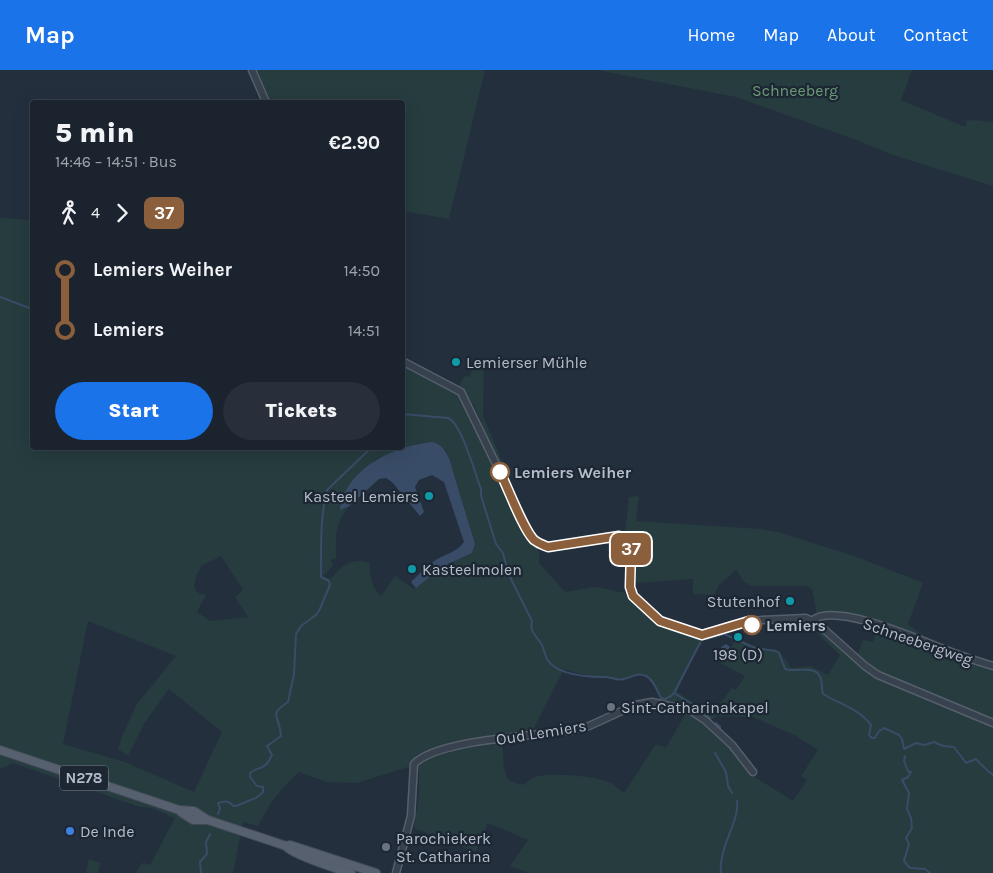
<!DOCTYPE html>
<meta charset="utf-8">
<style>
:root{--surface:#1b232e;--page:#282f3a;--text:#f1f3f6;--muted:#a0a4aa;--line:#39404a;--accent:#1a73e8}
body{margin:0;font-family:Karla,sans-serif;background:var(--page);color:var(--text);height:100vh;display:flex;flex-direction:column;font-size:19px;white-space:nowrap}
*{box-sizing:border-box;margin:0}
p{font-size:16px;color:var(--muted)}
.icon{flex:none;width:28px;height:28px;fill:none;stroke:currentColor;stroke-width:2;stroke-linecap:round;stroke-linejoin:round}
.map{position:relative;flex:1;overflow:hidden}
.sheet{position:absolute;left:30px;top:30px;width:375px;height:350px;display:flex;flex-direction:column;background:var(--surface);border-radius:5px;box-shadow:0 5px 20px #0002,0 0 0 1px var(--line)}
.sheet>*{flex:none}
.badge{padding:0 10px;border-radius:8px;font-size:18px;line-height:32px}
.map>.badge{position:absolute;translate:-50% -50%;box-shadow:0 0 0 2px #fff}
.legs{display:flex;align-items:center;gap:8px;height:55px;padding:0 25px;font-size:16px}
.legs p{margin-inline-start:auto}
.overview{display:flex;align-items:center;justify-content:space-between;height:85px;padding:0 25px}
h1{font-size:28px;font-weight:800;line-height:38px}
.primary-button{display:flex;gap:10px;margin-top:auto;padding:10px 25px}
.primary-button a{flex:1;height:58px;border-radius:30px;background:var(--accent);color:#fff;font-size:20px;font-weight:800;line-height:58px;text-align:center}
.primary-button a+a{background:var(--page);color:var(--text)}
ul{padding:0 25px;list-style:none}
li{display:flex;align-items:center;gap:18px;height:60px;font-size:19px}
li i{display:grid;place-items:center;width:8px;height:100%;margin:0 6px;background:currentColor}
li i::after{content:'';width:12px;height:12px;margin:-6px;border:4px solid;border-radius:50%;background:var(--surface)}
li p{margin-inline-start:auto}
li:first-child i{background:linear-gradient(#0000 50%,currentColor 0)}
li:last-child i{background:linear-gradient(currentColor 50%,#0000 0)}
header{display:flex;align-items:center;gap:30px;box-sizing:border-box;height:70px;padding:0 25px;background:var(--accent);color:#fff}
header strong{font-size:24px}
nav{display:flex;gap:28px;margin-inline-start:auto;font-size:18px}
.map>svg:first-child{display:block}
</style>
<header>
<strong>Map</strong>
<nav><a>Home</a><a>Map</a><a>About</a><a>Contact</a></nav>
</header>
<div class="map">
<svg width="993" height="803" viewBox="0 0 993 803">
<rect width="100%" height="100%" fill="#242f3e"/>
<g fill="#263c3f" fill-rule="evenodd">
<polygon points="257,0 485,0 449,149 403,141 402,32 271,32"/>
<polygon points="596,0 912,0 901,30 965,57 967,52 963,51 975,50 993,52 993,116 893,85 859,71 736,27"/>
<path d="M 0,148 L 32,150 L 32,378 L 402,378 L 403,294 L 459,324 L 526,464 L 539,480 L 539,493 L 565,522 L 595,517 L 626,523 L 628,528 L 651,549 L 703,571 L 686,600 L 677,622 L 697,635 L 710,646 L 732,618 L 736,620 L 745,606 L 720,593 L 737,568 L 751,575 L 780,582 L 791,598 L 810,596 L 828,605 L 840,585 L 805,552 L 814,555 L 857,586 L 863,570 L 873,572 L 878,552 L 817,545 L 812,519 L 807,516 L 752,516 L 744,512 L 736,500 L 719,515 L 714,525 L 693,524 L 693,509 L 633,513 L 633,470 L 625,464 L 629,427 L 639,426 L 636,451 L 761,459 L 778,462 L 857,487 L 923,513 L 908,554 C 930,574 964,583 993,592 L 993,803 L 528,803 L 510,796 L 528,770 L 488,753 L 476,782 L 414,758 L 419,725 L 419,701 L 408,697 L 357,713 L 327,712 L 299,702 C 280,719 269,734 258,756 L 243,752 L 233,803 L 136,803 L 142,793 L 150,795 L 175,748 L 151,738 L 137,736 L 13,693 L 2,698 L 0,697 ZM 433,372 L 446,381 L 449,388 L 475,474 L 472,483 L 442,497 L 414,519 L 395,506 L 381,526 C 372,517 369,506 370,493 C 353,487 341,495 331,509 L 323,506 L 333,496 L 331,490 L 336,489 C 336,464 334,458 348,437 L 341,440 L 376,389 L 419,373 ZM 221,486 L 243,520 L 235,527 L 248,547 L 210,551 L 197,542 L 206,525 C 187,523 196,507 201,496 ZM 88,551 L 176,586 L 137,634 L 123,664 L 118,679 L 128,686 L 144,654 L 169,619 L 222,662 L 194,722 L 125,692 L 63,674 ZM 564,599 C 584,606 605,609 626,609 C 633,609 638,602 645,605 C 653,608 657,620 660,627 L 659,628 L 660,632 L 709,651 L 718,646 L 753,647 L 796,666 L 818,680 L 801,706 L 807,710 L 793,731 L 750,704 L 746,695 L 725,671 L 703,652 L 686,643 L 666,678 L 656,674 L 624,723 C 619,719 614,714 608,712 C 595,706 553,703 539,706 C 524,708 530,722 508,709 L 504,698 L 502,673 L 518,661 L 533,660 Z"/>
<path d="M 475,292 L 484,296 L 483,346 L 524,443 L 522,443 L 506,408 L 506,404 C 502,396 496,388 492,380 C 483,359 476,331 459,316 L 464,306 L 469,307 Z"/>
<polygon points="89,789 100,793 98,803 86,803"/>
</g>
<g fill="#394c67">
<path d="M 433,372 C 442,375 445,380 449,388 L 475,474 L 472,483 L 442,497 L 416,518 L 411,512 C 418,505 425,498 433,492 C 443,484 457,483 464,472 L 444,412 L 432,405 L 419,410 L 415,417 L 424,442 L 420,446 L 392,412 L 386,408 L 379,409 L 348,437 L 340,440 C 345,398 396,375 433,372 Z"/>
<polygon points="726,574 730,577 728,580 733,581 731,587 727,587 725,583 721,583 721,577"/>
</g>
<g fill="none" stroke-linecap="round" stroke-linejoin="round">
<g stroke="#394c67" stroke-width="2">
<polyline points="0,227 32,239"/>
<path d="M 402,344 L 448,348 C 462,354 475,404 481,419 L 481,426 L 496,474 L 503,483 L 508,503 L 532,551 C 529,562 537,566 542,575 C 544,580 545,585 547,589 C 557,606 588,607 605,607 C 611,607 618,611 624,609 C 632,607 638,602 646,606 C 654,610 657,621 661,628 L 665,629 L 671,626 L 674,623 L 700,573"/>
<path d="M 706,569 L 724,564 L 755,578 L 776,581 L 779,583 L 785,599 C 795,603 815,594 820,607 C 823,612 821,618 823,624 C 840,634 859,639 871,655 L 869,665 L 872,668 L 875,668 L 879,661 L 884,658 L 899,665 L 902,669 L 904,679 L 916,673 L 924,675 L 934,672 L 943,676 L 954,677 L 966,693 L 976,689 C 981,695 987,700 993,705"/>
<polyline points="674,623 692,634"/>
<polyline points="696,637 710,648"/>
<polyline points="716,653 720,657 720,661"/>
<polyline points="715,683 726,702 728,716 732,723"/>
<polyline points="905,686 904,691 908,701 911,702 908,707 902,710 909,723 907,739 911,748 912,758 906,768 909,774 904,791 910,798 925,799 930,803"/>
<path d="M 218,744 L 220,738 L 218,733 C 224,731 229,730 233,736 L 236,736 L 256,728 L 263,722 L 263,717 L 257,716 L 250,707 L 250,703 C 260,695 264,702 272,685 L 267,676 L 281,666 C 280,645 267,646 288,632 L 294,604 L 296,564 L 301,556 L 316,545 L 319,541 L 330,515 L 329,511 L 321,507 C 321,479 320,447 327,420 L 371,378"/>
<polyline points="201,803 200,792 207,784 206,772 210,764"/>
<path d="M 721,803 C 718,778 740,751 737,731"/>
</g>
<g stroke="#565f6c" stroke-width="9">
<g id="minor">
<polyline points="252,0 266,32"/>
<path d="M 402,291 L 461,322 L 528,460 C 533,469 538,474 548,477 L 619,466 L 627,470 L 631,479 L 630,517 L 633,526 L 660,551 L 702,565 L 732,555 L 762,550 L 806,548 L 817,553 L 865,596 L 878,605 L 993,653"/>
<path d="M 813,550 C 836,532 920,570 946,580 C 961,586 977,591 993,596"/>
<path d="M 396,803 L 411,746 L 414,694 C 438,669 537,666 573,660 L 589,656 L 635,635 L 652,632 L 691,641 L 705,650 L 732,675 L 753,702"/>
</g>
</g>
<g stroke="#414a57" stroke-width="10">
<g id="major">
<polyline points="0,680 179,740 194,741 208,750"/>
<polyline points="179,740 182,743 193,750 208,750 286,776 290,775 376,803"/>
<path d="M 286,776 C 292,785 338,799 351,803"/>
</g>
</g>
<use href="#minor" stroke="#38414e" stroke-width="6"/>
<use href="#major" stroke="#56606e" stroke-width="8"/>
</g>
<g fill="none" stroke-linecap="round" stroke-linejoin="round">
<g stroke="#fff" stroke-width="11">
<path id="line-1" d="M 500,402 C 508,418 523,459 534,470 C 539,474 543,475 548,477 L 619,466 L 627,470 L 631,479 L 630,517 L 633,526 L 660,551 L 702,565 L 749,551 L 752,555"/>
</g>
<use href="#line-1" stroke="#8b5e3c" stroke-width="8"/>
</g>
<g fill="#0f9aa8" stroke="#1d2633" stroke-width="2">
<circle cx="456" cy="292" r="5"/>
<circle cx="429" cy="426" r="5"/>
<circle cx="412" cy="499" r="5"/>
<circle cx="790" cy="531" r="5"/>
<circle cx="738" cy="567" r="5"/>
</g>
<g fill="#fff" stroke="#8b5e3c" stroke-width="2.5">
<circle cx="500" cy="402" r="9"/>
<circle cx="752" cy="555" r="9"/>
</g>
<g fill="#6b7280" stroke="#1d2633" stroke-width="2">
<circle cx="611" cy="637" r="5"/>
<circle cx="386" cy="777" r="5"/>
</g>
<circle fill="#3f7fe0" stroke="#1d2633" stroke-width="2" cx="70" cy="761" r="5"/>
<g text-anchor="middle" stroke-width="4.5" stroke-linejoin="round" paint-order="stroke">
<rect fill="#1d2633" stroke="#878f9c" stroke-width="1" x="60" y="695.5" width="48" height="25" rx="4"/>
<g font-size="15" font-weight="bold" fill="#b4bcc9">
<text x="84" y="713">N278</text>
</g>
<g font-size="16" fill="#6b9a76" stroke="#1d2633">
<text x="795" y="26">Schneeberg</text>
</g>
<g font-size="16" fill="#b4bcc9" stroke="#1d2633" text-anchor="start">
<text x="466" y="298">Lemierser Mühle</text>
<text x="419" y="432" text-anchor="end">Kasteel Lemiers</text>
<text x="422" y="505">Kasteelmolen</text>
<text x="780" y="537" text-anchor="end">Stutenhof</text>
<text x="738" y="590" text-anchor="middle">198 (D)</text>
<text x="621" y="643">Sint-Catharinakapel</text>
<text x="80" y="767">De Inde</text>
<text x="396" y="774">Parochiekerk<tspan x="396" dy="18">St. Catharina</tspan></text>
</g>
<g font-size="16" font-weight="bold" fill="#b4bcc9" stroke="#1d2633" text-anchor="start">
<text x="514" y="408">Lemiers Weiher</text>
<text x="766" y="561">Lemiers</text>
</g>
<g font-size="16" fill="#b4bcc9" stroke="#1d2633">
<text transform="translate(918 571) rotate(19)" y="6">Schneebergweg</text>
<text transform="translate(541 662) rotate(-9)" y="6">Oud Lemiers</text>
</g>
</g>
</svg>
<b class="badge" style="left:631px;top:479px;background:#8b5e3c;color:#fff">37</b>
<section class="sheet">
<div class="overview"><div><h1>5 min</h1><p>14:46 – 14:51 · Bus</p></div><b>€2.90</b></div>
<div class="legs"><svg class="icon" aria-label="walk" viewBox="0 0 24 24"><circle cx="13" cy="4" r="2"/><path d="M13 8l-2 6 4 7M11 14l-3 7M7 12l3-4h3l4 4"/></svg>4<svg class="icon" aria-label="forward" viewBox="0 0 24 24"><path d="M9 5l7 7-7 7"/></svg><b class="badge" style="background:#8b5e3c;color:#fff">37</b></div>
<ul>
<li><i style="color:#8b5e3c"></i><b>Lemiers Weiher</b><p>14:50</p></li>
<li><i style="color:#8b5e3c"></i><b>Lemiers</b><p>14:51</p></li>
</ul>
<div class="primary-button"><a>Start</a><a>Tickets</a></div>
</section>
</div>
